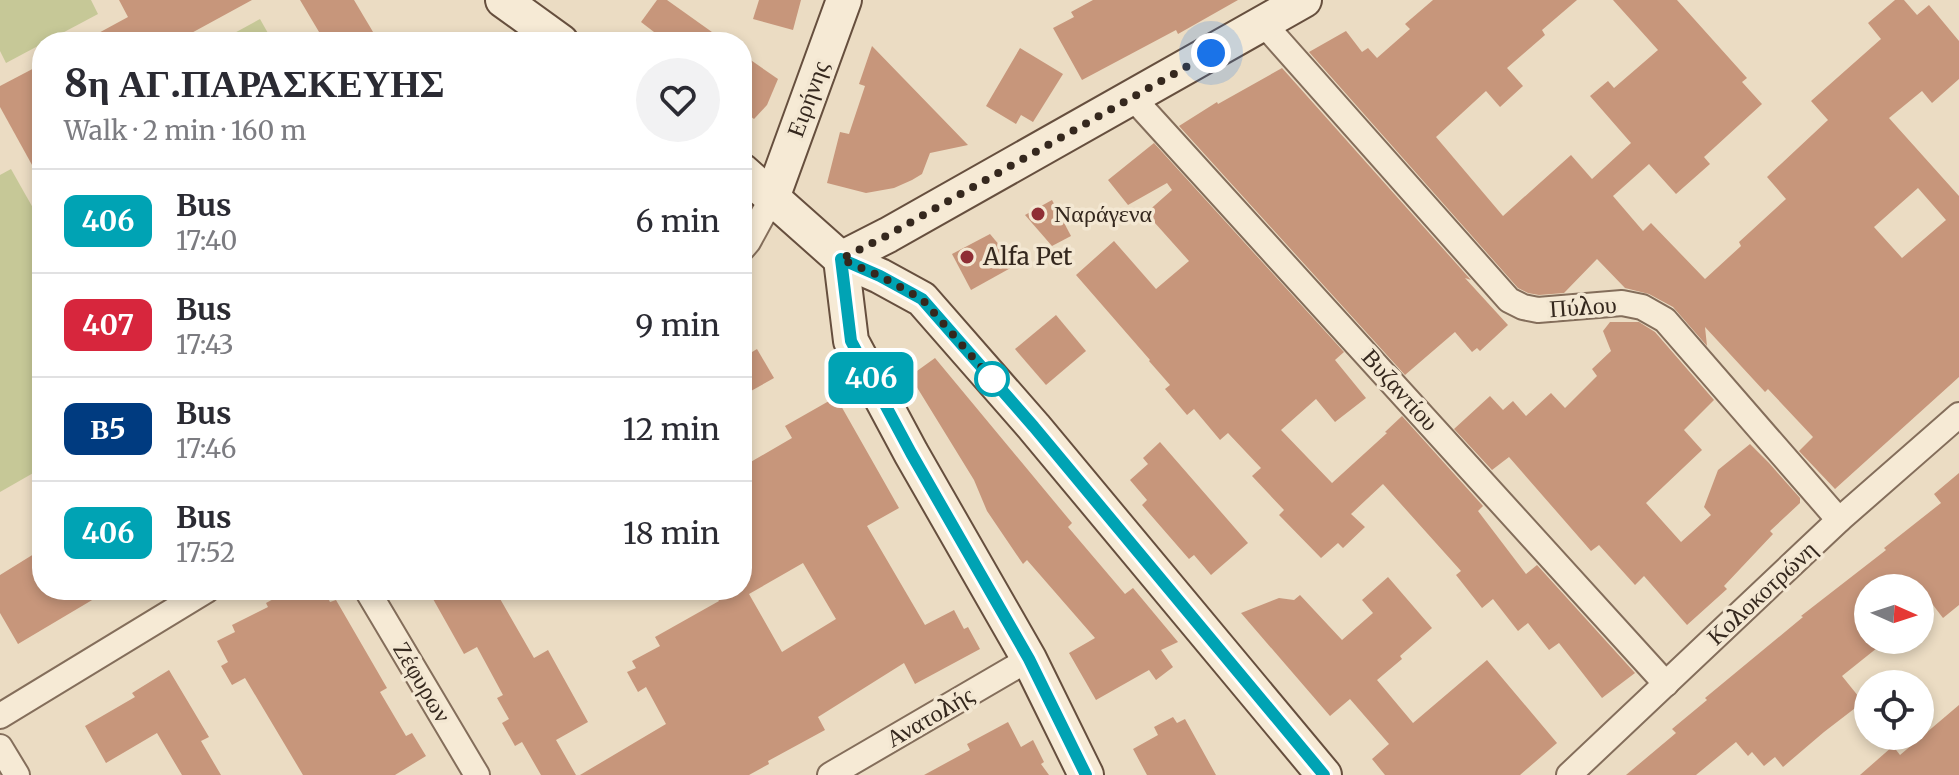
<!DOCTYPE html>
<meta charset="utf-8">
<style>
:root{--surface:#fff;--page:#f2f2f3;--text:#2b2b33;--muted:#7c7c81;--line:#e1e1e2}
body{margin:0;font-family:Merriweather,serif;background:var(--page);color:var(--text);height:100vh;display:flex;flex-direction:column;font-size:30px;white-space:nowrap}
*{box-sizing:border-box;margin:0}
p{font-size:26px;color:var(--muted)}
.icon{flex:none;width:44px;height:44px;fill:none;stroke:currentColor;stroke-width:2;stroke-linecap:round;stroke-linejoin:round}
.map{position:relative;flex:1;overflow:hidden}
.panel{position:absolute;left:32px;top:32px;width:720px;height:568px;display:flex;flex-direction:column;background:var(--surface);border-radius:32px;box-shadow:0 4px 12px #0003}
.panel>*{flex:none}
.badge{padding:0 16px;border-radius:12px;font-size:28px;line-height:52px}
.needle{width:52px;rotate:93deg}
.buttons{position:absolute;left:1854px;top:574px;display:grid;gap:16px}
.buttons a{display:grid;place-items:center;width:80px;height:80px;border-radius:50%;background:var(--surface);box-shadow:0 4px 12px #0003;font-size:40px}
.you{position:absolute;width:40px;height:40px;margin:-20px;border:6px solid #fff;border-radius:50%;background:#1a73e8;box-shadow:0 0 0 12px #1a73e833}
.map>.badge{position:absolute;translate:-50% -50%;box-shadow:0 0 0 4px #fff}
.round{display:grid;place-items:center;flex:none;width:84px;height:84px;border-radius:42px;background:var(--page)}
.summary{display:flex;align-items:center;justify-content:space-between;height:136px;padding:0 32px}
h1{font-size:38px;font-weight:800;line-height:60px}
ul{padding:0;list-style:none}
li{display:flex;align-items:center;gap:24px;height:104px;padding:0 32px;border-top:2px solid var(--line)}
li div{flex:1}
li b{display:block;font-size:30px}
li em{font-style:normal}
li .badge{min-width:88px;font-weight:700;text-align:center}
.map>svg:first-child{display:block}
</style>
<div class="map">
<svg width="1959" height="775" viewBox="0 0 1959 775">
<rect width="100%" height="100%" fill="#ebdcc3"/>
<g fill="#c6c897">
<polygon points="0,0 91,0 98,14 6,63 0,51"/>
<polygon points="260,19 273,42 218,42"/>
<polygon points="11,169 42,224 42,468 0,492 0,175"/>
</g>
<g fill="#c7967b" fill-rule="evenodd">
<polygon points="119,0 252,0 175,42 82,42 128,17"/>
<polygon points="300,0 354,0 379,42 325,42"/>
<polygon points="657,0 667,0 726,42 667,42 641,22"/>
<polygon points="759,0 801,0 793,30 753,19"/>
<polygon points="1093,0 1238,0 1178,34 1176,30 1082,80 1053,28 1074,17 1071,12"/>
<path d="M 1433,0 L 1577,0 L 1542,30 L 1545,35 L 1507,68 L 1523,86 L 1500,107 L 1486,91 L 1436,137 L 1503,216 L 1571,155 L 1592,179 L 1631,143 L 1590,96 L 1608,81 L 1614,88 L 1658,50 L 1613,0 L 1677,0 L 1747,78 L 1742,82 L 1762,104 L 1704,157 L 1710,164 L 1676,194 L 1649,164 L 1613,196 L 1643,231 L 1651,223 L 1705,279 L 1741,246 L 1739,242 L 1786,199 L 1767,177 L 1828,120 L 1811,101 L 1881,39 L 1868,23 L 1895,0 L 1904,0 L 1917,15 L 1929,5 L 1959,41 L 1959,79 L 1932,103 L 1922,91 L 1889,118 L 1959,196 L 1959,377 L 1835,489 L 1799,451 L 1813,437 L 1768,389 L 1765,392 L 1705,327 L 1707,346 L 1673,307 L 1649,294 L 1625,288 L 1597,259 L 1564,293 L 1539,295 L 1528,293 L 1518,288 L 1309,52 L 1346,31 L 1362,52 L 1368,48 L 1377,58 L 1410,29 L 1405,24 ZM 1918,188 L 1946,220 L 1902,258 L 1874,227 Z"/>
<polygon points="872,46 968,145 930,153 922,174 912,180 894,188 866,193 827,183 840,132 849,134 865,86 859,84"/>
<polygon points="1020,48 1063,74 1033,122 1021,115 1016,124 986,106"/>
<polygon points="742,54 778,79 767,105 754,119 742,110"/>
<polygon points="42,64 42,183 0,107 0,86"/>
<polygon points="1282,68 1471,280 1465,278 1508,325 1480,351 1477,348 1472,352 1455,332 1405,375 1179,126 1217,102 1218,104"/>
<polygon points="1154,143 1344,352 1335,360 1366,398 1335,422 1316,399 1281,430 1332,483 1387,433 1385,432 1402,416 1483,506 1478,511 1526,574 1537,565 1635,673 1602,698 1559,643 1549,650 1528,623 1518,631 1493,599 1482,608 1456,575 1461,571 1383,484 1351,514 1365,527 1343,548 1338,543 1321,558 1279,515 1284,510 1252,476 1261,468 1228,433 1220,440 1194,409 1187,415 1165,389 1170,385 1149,361 1150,360 1076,275 1114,241 1156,289 1189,261 1146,213 1172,190 1167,183 1128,205 1108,180"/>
<polygon points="1052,200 1071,236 1052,246 1025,215"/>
<polygon points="990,234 1016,265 971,290 952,254"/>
<polygon points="1056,315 1086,351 1046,385 1015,349"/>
<polygon points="1610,322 1639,322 1655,332 1714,400 1684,430 1702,450 1646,503 1681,542 1711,515 1704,507 1718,470 1750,444 1769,463 1800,498 1800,503 1770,531 1773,534 1724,586 1727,589 1687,625 1644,576 1635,585 1599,545 1591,551 1509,457 1492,470 1454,429 1490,396 1503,410 1513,401 1526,416 1551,393 1565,408 1597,376 1592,369 1611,351 1603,331"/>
<polygon points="757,349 774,378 742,396 742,358"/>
<polygon points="935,358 1072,523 1068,527 1125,594 1133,588 1178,642 1161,650 1173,667 1156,680 1149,670 1096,700 1069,653 1095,638 1027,560 1023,564 987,511 974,480 910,376"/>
<path d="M 836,397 L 899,508 L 867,526 L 925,625 L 954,610 L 964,629 L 968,627 L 980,649 L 915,684 L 904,663 L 818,717 L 825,730 L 768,761 L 769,764 L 749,775 L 580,775 L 666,724 L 646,687 L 638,692 L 627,672 L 636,668 L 632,661 L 660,646 L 655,637 L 719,601 L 712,590 L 742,590 L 742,467 L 792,438 L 785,426 ZM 803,563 L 836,619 L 782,652 L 749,594 Z"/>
<polygon points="1160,442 1248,543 1211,575 1194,555 1189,559 1142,505 1147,500 1130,480 1148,464 1143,458"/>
<polygon points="1959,473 1959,605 1943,618 1920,588 1868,588 1868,640 1887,640 1842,676 1863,702 1824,732 1783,767 1775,757 1764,766 1752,752 1748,756 1736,742 1696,775 1626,775 1676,733 1672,729 1707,700 1705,698 1803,617 1801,616 1886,550 1884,548 1941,503 1934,494"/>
<polygon points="42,549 42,590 109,590 18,644 0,613 0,575"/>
<polygon points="1388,577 1432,628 1400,656 1402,659 1377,680 1413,723 1487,660 1557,743 1520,775 1385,775 1372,759 1389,744 1350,699 1330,716 1241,613 1279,598 1294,600 1300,595 1342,640 1373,613 1362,600"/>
<polygon points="290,590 324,590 330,602 336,600 387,688 380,692 406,736 412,733 426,756 395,775 303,775 245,678 232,685 221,666 228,662 217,641 235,632 232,625 268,607 266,603"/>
<polygon points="428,590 468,590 473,599 489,590 495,590 534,658 548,650 588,722 556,740 576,775 541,775 522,742 515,746 502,723 509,719 497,698 503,695 477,647 464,654"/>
<polygon points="169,670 209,737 201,741 221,775 182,775 157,733 106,763 85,726 135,697 132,693"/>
<polygon points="1959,705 1959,775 1860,775 1893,746 1900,755"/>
<polygon points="1173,717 1177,723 1185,719 1216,775 1147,775 1133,749 1158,735 1154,727"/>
<polygon points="1008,722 1021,747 1033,740 1044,762 1041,764 1049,775 924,775 970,750 967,744"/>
</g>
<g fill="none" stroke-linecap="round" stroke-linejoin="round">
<g stroke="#846e5b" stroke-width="28">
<g id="street">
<polyline points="1263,23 1509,300 1523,307 1538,310 1622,303 1642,307 1665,320 1839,520"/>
<polyline points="1133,98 1666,684"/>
<polyline points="742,249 748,242 772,198"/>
<polyline points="367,590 477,775"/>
<polyline points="0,716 207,590"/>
<polyline points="0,747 17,775"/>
<polyline points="830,775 1029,659"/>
<polyline points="1569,775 1839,520 1959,415"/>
</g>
</g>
<g stroke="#664f3e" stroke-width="38">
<g id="secondary">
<polyline points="503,0 561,42"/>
<polyline points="742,171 841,259 880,276 922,299 1034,427 1324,775"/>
<polyline points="772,198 844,0"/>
<polyline points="841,259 851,341 911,453 1029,659 1086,775"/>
<polyline points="841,259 888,235 1304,0"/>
</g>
</g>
<use href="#street" stroke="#f6ead5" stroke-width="24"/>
<use href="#secondary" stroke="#f6ead5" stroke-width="34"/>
</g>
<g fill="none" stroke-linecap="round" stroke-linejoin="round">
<g stroke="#fff" stroke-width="18">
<polyline id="line" points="1086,775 1029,659 911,453 851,341 841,259 880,276 922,299 1034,427 1324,775"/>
</g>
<use href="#line" stroke="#00a3b4" stroke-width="12"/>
<polyline stroke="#35281e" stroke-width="8" stroke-dasharray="0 14.4" points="992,379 996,384 922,299 880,276 841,259 888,235 1211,53"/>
</g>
<g fill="#8f2e35" stroke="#f3e7d2" stroke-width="3">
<circle cx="1038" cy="214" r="8"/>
<circle cx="967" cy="257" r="8"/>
</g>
<circle fill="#fff" stroke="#00a3b4" stroke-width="4" cx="992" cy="379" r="16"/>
<g text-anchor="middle" stroke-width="7" stroke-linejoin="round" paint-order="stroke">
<g font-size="24" fill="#35281e" stroke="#f3e7d2">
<text transform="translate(808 99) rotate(-70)" y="8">Ειρήνης</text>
<text transform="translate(1583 307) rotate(-4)" y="8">Πύλου</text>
<text transform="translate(1400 390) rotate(48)" y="8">Βυζαντίου</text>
<text transform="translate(1762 593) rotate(-43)" y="8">Κολοκοτρώνη</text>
<text transform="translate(422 682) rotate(59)" y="8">Ζέφυρων</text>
<text transform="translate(930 717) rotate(-30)" y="8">Ανατολής</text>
</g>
<g font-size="24" fill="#35281e" stroke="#f3e7d2" text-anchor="start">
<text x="1054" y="222">Ναράγενα</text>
<text x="983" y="265">Alfa Pet</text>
</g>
</g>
</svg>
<div class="buttons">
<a><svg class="needle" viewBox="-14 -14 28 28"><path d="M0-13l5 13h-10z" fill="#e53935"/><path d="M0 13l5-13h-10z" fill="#7c7c81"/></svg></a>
<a><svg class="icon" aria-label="locate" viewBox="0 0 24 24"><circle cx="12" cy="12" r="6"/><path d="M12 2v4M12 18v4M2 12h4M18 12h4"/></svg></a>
</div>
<div class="you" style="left:1211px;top:53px"></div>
<b class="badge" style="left:871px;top:378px;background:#00a3b4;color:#fff">406</b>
<section class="panel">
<div class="summary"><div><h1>8η ΑΓ.ΠΑΡΑΣΚΕΥΗΣ</h1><p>Walk · 2 min · 160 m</p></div><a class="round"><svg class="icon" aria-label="heart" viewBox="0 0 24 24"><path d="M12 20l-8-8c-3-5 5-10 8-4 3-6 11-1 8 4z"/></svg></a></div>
<ul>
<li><span class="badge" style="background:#00a3b4;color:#fff">406</span><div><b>Bus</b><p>17:40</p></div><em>6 min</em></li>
<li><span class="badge" style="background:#d7263d;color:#fff">407</span><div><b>Bus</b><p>17:43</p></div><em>9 min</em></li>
<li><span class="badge" style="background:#003b80;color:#fff">Β5</span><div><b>Bus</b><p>17:46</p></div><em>12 min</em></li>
<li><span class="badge" style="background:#00a3b4;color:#fff">406</span><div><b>Bus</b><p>17:52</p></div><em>18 min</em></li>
</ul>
</section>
</div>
